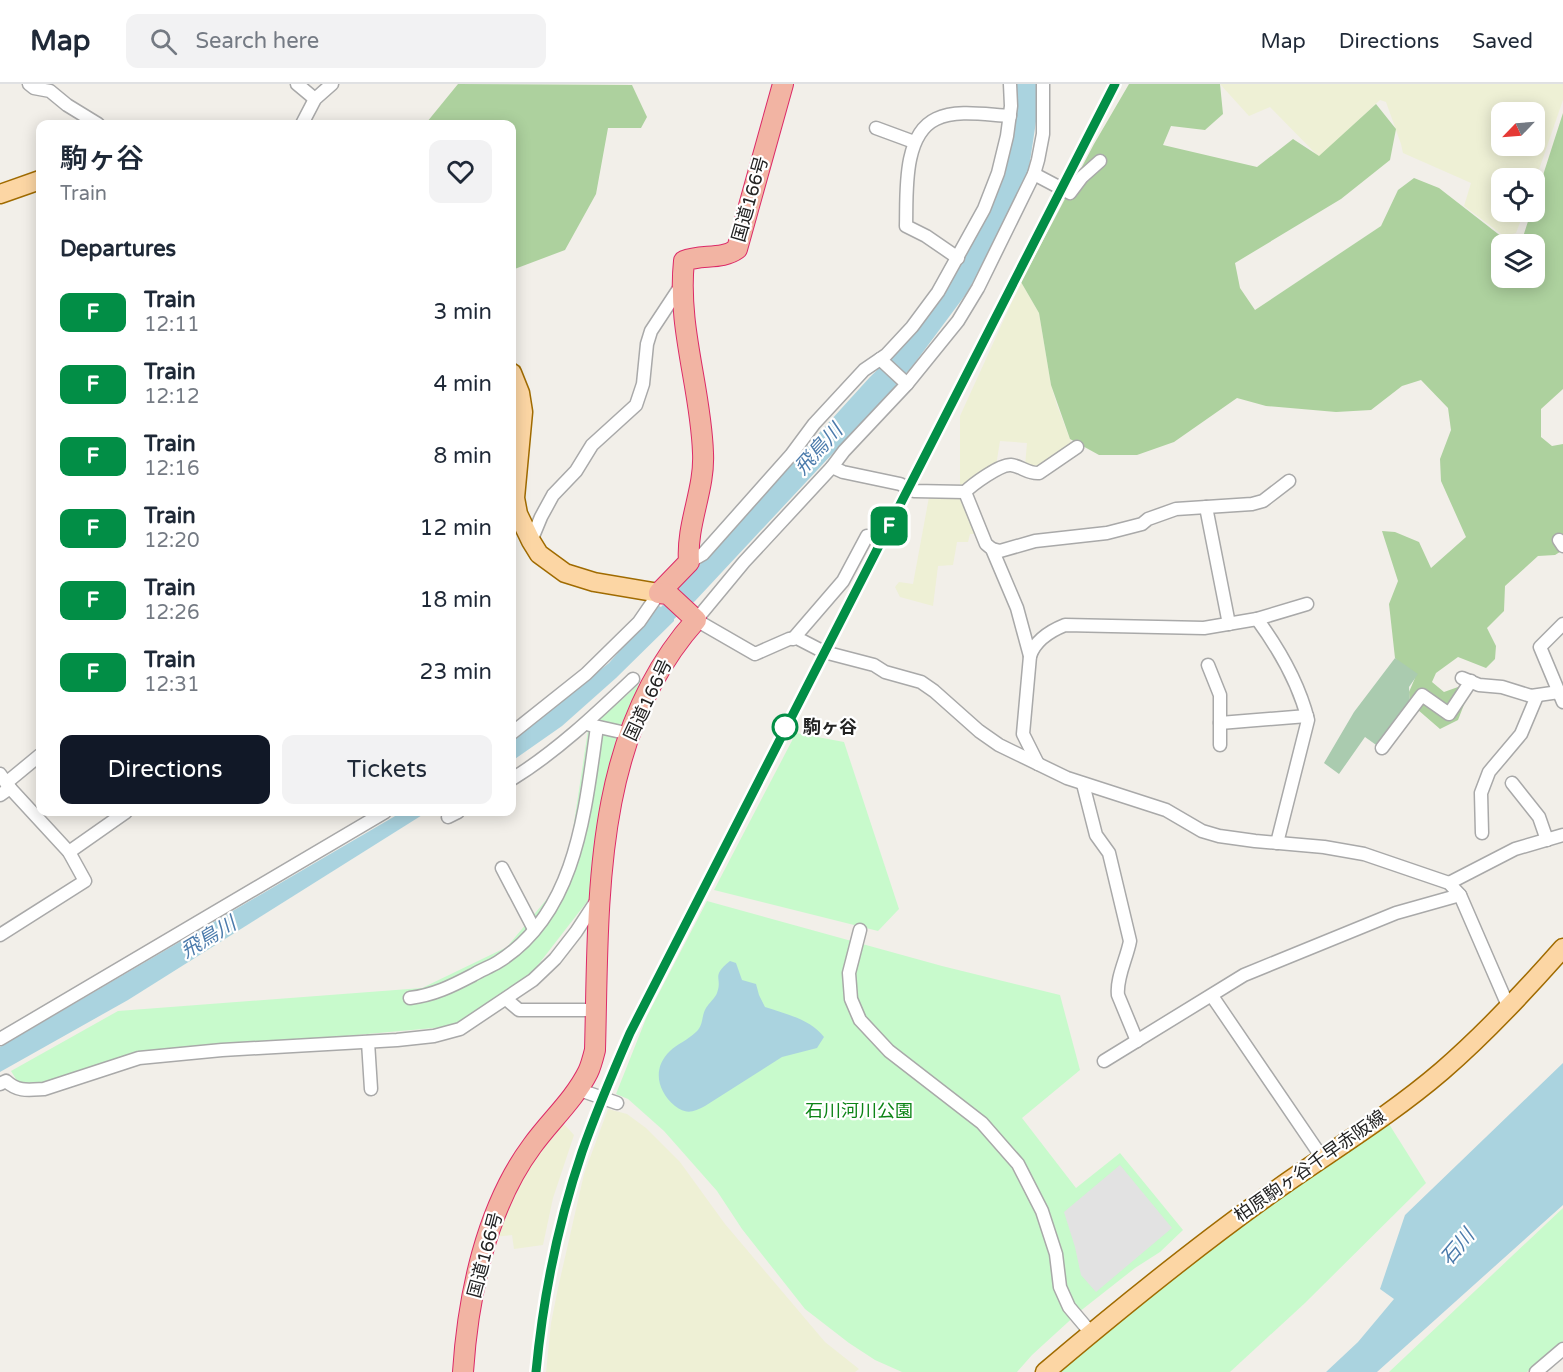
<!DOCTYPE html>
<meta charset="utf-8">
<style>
:root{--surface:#fff;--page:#f2f2f3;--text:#1f2937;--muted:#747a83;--line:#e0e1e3;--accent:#111827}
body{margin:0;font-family:"Varela Round","Noto Sans JP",sans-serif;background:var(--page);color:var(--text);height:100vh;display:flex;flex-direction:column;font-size:22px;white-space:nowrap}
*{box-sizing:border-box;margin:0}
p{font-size:20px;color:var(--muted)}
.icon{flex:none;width:33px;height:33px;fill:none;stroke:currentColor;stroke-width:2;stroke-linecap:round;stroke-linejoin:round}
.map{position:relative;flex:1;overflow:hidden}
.drawer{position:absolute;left:36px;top:36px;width:480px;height:696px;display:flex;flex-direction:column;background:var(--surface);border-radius:12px;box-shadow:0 3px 15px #0003}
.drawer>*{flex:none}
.badge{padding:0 12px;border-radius:9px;font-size:21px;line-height:39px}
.needle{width:39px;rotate:245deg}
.fabs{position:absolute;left:1491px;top:18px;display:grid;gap:12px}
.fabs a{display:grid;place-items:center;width:54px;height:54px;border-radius:12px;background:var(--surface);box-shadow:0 3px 15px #0003;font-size:30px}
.map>.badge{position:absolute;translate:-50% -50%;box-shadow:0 0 0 3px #fff}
h2{padding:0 24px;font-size:22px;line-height:54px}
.round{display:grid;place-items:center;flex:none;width:63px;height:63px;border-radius:12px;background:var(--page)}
.head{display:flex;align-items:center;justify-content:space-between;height:102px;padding:0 24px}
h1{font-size:28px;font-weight:600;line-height:45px}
.primary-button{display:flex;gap:12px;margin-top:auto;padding:12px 24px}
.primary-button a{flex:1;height:69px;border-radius:12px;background:var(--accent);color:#fff;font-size:24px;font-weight:600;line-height:69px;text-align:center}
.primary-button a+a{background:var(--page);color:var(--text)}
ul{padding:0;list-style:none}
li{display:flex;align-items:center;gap:18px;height:72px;padding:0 24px}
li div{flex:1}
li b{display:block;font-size:22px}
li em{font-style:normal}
li .badge{min-width:66px;font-weight:700;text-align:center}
header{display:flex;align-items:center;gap:36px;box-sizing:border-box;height:84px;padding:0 30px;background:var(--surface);border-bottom:2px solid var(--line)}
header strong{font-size:28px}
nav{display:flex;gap:33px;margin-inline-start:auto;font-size:21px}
.search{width:420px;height:54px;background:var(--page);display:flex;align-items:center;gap:15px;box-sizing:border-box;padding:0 21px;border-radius:12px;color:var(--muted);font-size:22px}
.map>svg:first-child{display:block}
</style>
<header>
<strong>Map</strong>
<div class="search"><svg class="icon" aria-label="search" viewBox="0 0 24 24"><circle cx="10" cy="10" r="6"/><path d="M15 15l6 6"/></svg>Search here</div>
<nav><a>Map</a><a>Directions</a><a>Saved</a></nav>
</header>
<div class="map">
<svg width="1563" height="1288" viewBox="0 0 1563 1288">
<rect width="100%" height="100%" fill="#f2efe9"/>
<g fill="#eef0d5" fill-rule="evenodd">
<path d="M 1220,0 L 1563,0 L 1563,16 L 1535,97 L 1534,94 L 1502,94 L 1502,128 L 1524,128 L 1516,149 L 1504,152 L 1464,122 L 1471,99 L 1403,69 L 1401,60 L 1386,18 L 1380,16 L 1319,73 L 1270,23 L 1249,32 ZM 1502,28 L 1534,28 L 1534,62 L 1502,62 Z"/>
<polygon points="1021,198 1039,229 1051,301 1057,321 1073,363 1039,385 1025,382 1027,359 1000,357 996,382 978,396 960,403 960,332"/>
<polygon points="929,413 965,414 979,450 970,450 968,458 957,458 953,481 938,482 933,522 900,513 895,503 899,498 913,500"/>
<polygon points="608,1025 627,1030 646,1044 680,1078 725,1140 825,1258 859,1285 855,1288 546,1288 551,1239 558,1204 584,1090"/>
<polygon points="562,1038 574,1051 553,1114 543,1161 514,1165 512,1151 494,1153 521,1091"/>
</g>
<g fill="#add19e">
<polygon points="458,0 632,1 647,33 641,44 608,44 596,110 565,166 512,186 512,40 422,40 427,38"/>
<polygon points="1129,0 1220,0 1223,30 1205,46 1171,42 1163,61 1257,83 1293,55 1319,72 1376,20 1396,45 1390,76 1341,115 1235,179 1240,204 1255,226 1381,142 1398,106 1414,94 1439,104 1511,160 1502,160 1502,194 1534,194 1534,160 1516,160 1522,156 1531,128 1534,128 1535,116 1563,29 1563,305 1541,325 1541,353 1552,362 1563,360 1563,466 1555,471 1538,472 1505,502 1504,527 1487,544 1496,562 1495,575 1486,584 1458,573 1436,589 1432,598 1444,608 1458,603 1467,613 1458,636 1440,645 1410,619 1409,608 1415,594 1395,574 1389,520 1398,497 1382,447 1395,448 1419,458 1431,484 1466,453 1441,397 1440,375 1451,346 1448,324 1421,296 1402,302 1371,326 1336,328 1266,322 1237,314 1174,358 1137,371 1099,371 1070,355 1051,301 1039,229 1021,198 1094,60"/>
</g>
<polygon fill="#aacbaf" points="1395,574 1418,590 1409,603 1410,619 1379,663 1365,653 1339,690 1324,679 1354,628"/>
<g fill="#c8facc">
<polygon points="638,601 642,604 593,810 524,899 456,942 134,971 39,999 19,1000 11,987 118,927 422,904 507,863 566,792 588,646"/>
<polygon points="796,649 844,658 899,825 878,847 714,806"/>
<polygon points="707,817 942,882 1060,911 1080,986 1022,1034 1076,1104 1120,1069 1183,1146 1160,1168 1135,1184 1079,1228 1032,1271 1017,1288 902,1288 875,1276 849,1259 805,1225 742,1145 717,1107 664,1047 628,1015 616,1010 647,932"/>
<polygon points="1389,1040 1426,1099 1305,1219 1230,1288 1056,1288 1215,1157"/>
<polygon points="1563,1124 1563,1257 1527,1288 1389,1288"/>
</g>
<polygon fill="#e2e2e2" points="1120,1081 1172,1144 1096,1208 1081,1191 1075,1163 1064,1128"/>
<g fill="#aad3df">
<polygon points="1016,0 1038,0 1040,11 1029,84 1007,139 966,210 914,280 891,307 695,517 674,535 674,537 616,594 562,642 512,677 512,656 609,579 659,522 661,523 685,497 870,293 913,251 991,119"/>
<polygon points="402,728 427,728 128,916 0,988 0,963"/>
<path d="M 730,877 L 736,879 L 742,896 L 756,900 L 759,911 L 765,923 C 786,930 810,935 824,953 L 817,964 L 782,973 L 705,1022 C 694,1028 686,1031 675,1022 C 657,1007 652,984 670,967 C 677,960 688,956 696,948 C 704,941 701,932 706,924 C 709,919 715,914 717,909 C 723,893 710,893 730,877 Z"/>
<polygon points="1563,979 1563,1121 1377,1288 1326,1288 1358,1258 1394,1215 1380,1205 1405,1131"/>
</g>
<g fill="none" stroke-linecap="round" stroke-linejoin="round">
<g stroke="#a9a9a9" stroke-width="15">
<g id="minor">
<polyline points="29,0 34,4 50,7 67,21 98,40"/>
<polyline points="297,0 315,15"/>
<polyline points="1043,0 1043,50 1038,76 1034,90 978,204 958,237 907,300 844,367 832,383 744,478 696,536 755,570 789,555 797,554 824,568 874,581 885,588 921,598 934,607 979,647 999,661 1067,694 1166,726 1202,747 1219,752 1255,757 1324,763 1364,770 1449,799 1460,811 1509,924"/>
<polyline points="302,40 315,15 332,0"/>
<polyline points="876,44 914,58"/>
<polyline points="1034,90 1070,109 1082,93 1100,77"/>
<path d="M 958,174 L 926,152 L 906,142 C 907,112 902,51 936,35 C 957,25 987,31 1010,32"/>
<polyline points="880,275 907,300"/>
<polyline points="832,383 843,388 900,400 914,407 965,408"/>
<polyline points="1206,423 1229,540"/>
<polyline points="1559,456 1563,462"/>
<polyline points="531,457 541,433 553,411 576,387 592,361 636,321 643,300 647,260 651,247 682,200"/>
<polyline points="992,465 1000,467 1035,457 1107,449 1142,440 1148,435 1176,425 1252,420 1263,417 1289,397"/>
<polyline points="689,478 703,470 791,371 814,340 864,286 886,271 912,243 938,208 984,125 998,89 1007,52 1011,22 1010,0"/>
<path d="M 1257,535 C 1279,565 1299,600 1308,636 L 1277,759"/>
<polyline points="1563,540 1540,563 1563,618"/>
<polyline points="793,555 843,497 867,452"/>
<path d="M 1030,572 C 1035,557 1050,547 1065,541 L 1204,544 L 1257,535 L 1307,520"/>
<polyline points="1208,581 1220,611 1220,661"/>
<polyline points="1462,594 1479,601 1502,603 1531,612 1559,608"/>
<polyline points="1220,639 1307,632"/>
<polyline points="590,641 630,650"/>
<polyline points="512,649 586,590 639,538 659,509"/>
<polyline points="1382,664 1422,611 1449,630 1471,597"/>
<path d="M 1038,680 L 1023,650 L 1030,572 L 1017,524 L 992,465 L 986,460 L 965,408 C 972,401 1000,380 1011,381 C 1021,382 1028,390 1039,389 L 1077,363"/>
<polyline points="0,690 10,704 69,768 85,797 0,851"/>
<path d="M 512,695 C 556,668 595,631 633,595"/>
<polyline points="6,699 40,671"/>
<polyline points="1512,699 1539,733 1547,756"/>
<path d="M 1083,700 L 1096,751 L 1109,769 L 1130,857 C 1127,874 1116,894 1118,911 L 1137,957"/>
<polyline points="0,711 10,704"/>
<polyline points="448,733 458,728"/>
<polyline points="1482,749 1481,709 1489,688 1521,650 1537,612"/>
<polyline points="69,768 126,728"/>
<polyline points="502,784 534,845"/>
<polyline points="1449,799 1515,765 1563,751"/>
<polyline points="860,846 849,889 851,915 860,936 889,967 982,1039 1018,1080 1042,1127 1056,1170 1060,1203 1069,1223 1091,1249"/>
<polyline points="1212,912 1323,1075"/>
<path d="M 410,914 C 434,911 452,902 473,891 C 481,886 490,883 498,878 C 577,829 585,726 597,643"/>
<polyline points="506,915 519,926 596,926"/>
<polyline points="0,955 385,728"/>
<polyline points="368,958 371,1005"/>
<polyline points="1104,977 1244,891 1396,829 1460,811"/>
<path d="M 0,1000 L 6,997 C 18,1008 28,1006 44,1005 L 139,974 L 222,966 L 397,956 L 434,952 L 460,945 L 533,896 L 555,875 L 576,848 L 599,813"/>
<polyline points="577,1005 617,1019"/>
<polyline points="1536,1288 1563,1265"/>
</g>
</g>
<g stroke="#a06b00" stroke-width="21">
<g id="primary">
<polyline points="0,110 40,96"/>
<polyline points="512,289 520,309 523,328 515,414 518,430 531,457 539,470 565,489 594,498 659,509"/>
<path d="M 1045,1288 C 1116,1228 1187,1170 1262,1116 C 1321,1073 1386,1035 1442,987 C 1486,949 1525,907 1563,864"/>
</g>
</g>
<g stroke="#dc2a67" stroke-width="22">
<g id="trunk">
<path d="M 659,509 L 689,478 C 686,440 705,406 703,369 C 701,305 677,243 684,177 C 701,170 722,176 737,165 L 783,0"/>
<path d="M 463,1288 C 468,1212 486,1124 532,1062 C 550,1037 574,1016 588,988 C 591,982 593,974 595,966 C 599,819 591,653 696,536 L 668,510 L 659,509"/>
</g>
</g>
<use href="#minor" stroke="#fff" stroke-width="12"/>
<use href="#primary" stroke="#fcd6a4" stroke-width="18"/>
<use href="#trunk" stroke="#f2b4a3" stroke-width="20"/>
<g stroke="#707070" stroke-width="6">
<path id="rail" d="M 536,1288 C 543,1214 558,1139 582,1068 C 596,1028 613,988 630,949 L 1115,0"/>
</g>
<use href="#rail" stroke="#fff" stroke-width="4" stroke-dasharray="11" stroke-linecap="butt"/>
</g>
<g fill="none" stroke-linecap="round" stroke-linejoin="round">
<g stroke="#fff" stroke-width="14">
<path id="line" d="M 536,1288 C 543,1214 558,1139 582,1068 C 596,1028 613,988 630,949 L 1115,0"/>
</g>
<use href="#line" stroke="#028e46" stroke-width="9"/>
</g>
<circle fill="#fff" stroke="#028e46" stroke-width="3" cx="785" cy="643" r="12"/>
<g text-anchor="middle" stroke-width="4.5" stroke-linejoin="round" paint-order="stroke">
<g font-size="18" fill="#222" stroke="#fff">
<text transform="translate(750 115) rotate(-74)" y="6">国道166号</text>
<text transform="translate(648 616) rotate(-65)" y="6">国道166号</text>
<text transform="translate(1310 1082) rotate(-35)" y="6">柏原駒ヶ谷千早赤阪線</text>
<text transform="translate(485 1171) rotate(-75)" y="6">国道166号</text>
</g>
<g font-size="18" font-weight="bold" fill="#222" stroke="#fff" text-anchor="start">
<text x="803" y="649">駒ヶ谷</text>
</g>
<g font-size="18" fill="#0c8416" stroke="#fff">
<text x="859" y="1033">石川河川公園</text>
</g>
<g font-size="20" font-style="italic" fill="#4a7aab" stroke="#fff">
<text transform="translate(818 365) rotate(-48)" y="7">飛鳥川</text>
<text transform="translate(208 853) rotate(-31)" y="7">飛鳥川</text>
<text transform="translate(1457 1163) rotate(-50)" y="7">石川</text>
</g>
</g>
</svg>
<div class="fabs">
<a><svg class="needle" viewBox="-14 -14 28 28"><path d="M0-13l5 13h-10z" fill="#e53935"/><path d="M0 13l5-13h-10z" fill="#747a83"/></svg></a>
<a><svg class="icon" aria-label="locate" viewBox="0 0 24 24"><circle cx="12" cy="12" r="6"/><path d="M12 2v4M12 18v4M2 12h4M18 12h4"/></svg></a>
<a><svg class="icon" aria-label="layers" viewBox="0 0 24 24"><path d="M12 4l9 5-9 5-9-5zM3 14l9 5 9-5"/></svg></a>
</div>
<b class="badge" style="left:889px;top:442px;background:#028e46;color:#fff">F</b>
<section class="drawer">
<div class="head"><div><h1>駒ヶ谷</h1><p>Train</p></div><a class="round"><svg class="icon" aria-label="heart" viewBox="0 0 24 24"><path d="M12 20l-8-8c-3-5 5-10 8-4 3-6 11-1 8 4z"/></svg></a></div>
<h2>Departures</h2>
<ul>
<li><span class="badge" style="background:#028e46;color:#fff">F</span><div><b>Train</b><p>12:11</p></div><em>3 min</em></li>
<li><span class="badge" style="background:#028e46;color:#fff">F</span><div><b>Train</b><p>12:12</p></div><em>4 min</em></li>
<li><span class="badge" style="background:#028e46;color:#fff">F</span><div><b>Train</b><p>12:16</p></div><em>8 min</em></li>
<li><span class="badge" style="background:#028e46;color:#fff">F</span><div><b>Train</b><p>12:20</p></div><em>12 min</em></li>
<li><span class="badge" style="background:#028e46;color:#fff">F</span><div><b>Train</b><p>12:26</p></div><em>18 min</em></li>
<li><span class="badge" style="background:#028e46;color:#fff">F</span><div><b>Train</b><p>12:31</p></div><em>23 min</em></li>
</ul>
<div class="primary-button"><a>Directions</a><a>Tickets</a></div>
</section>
</div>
